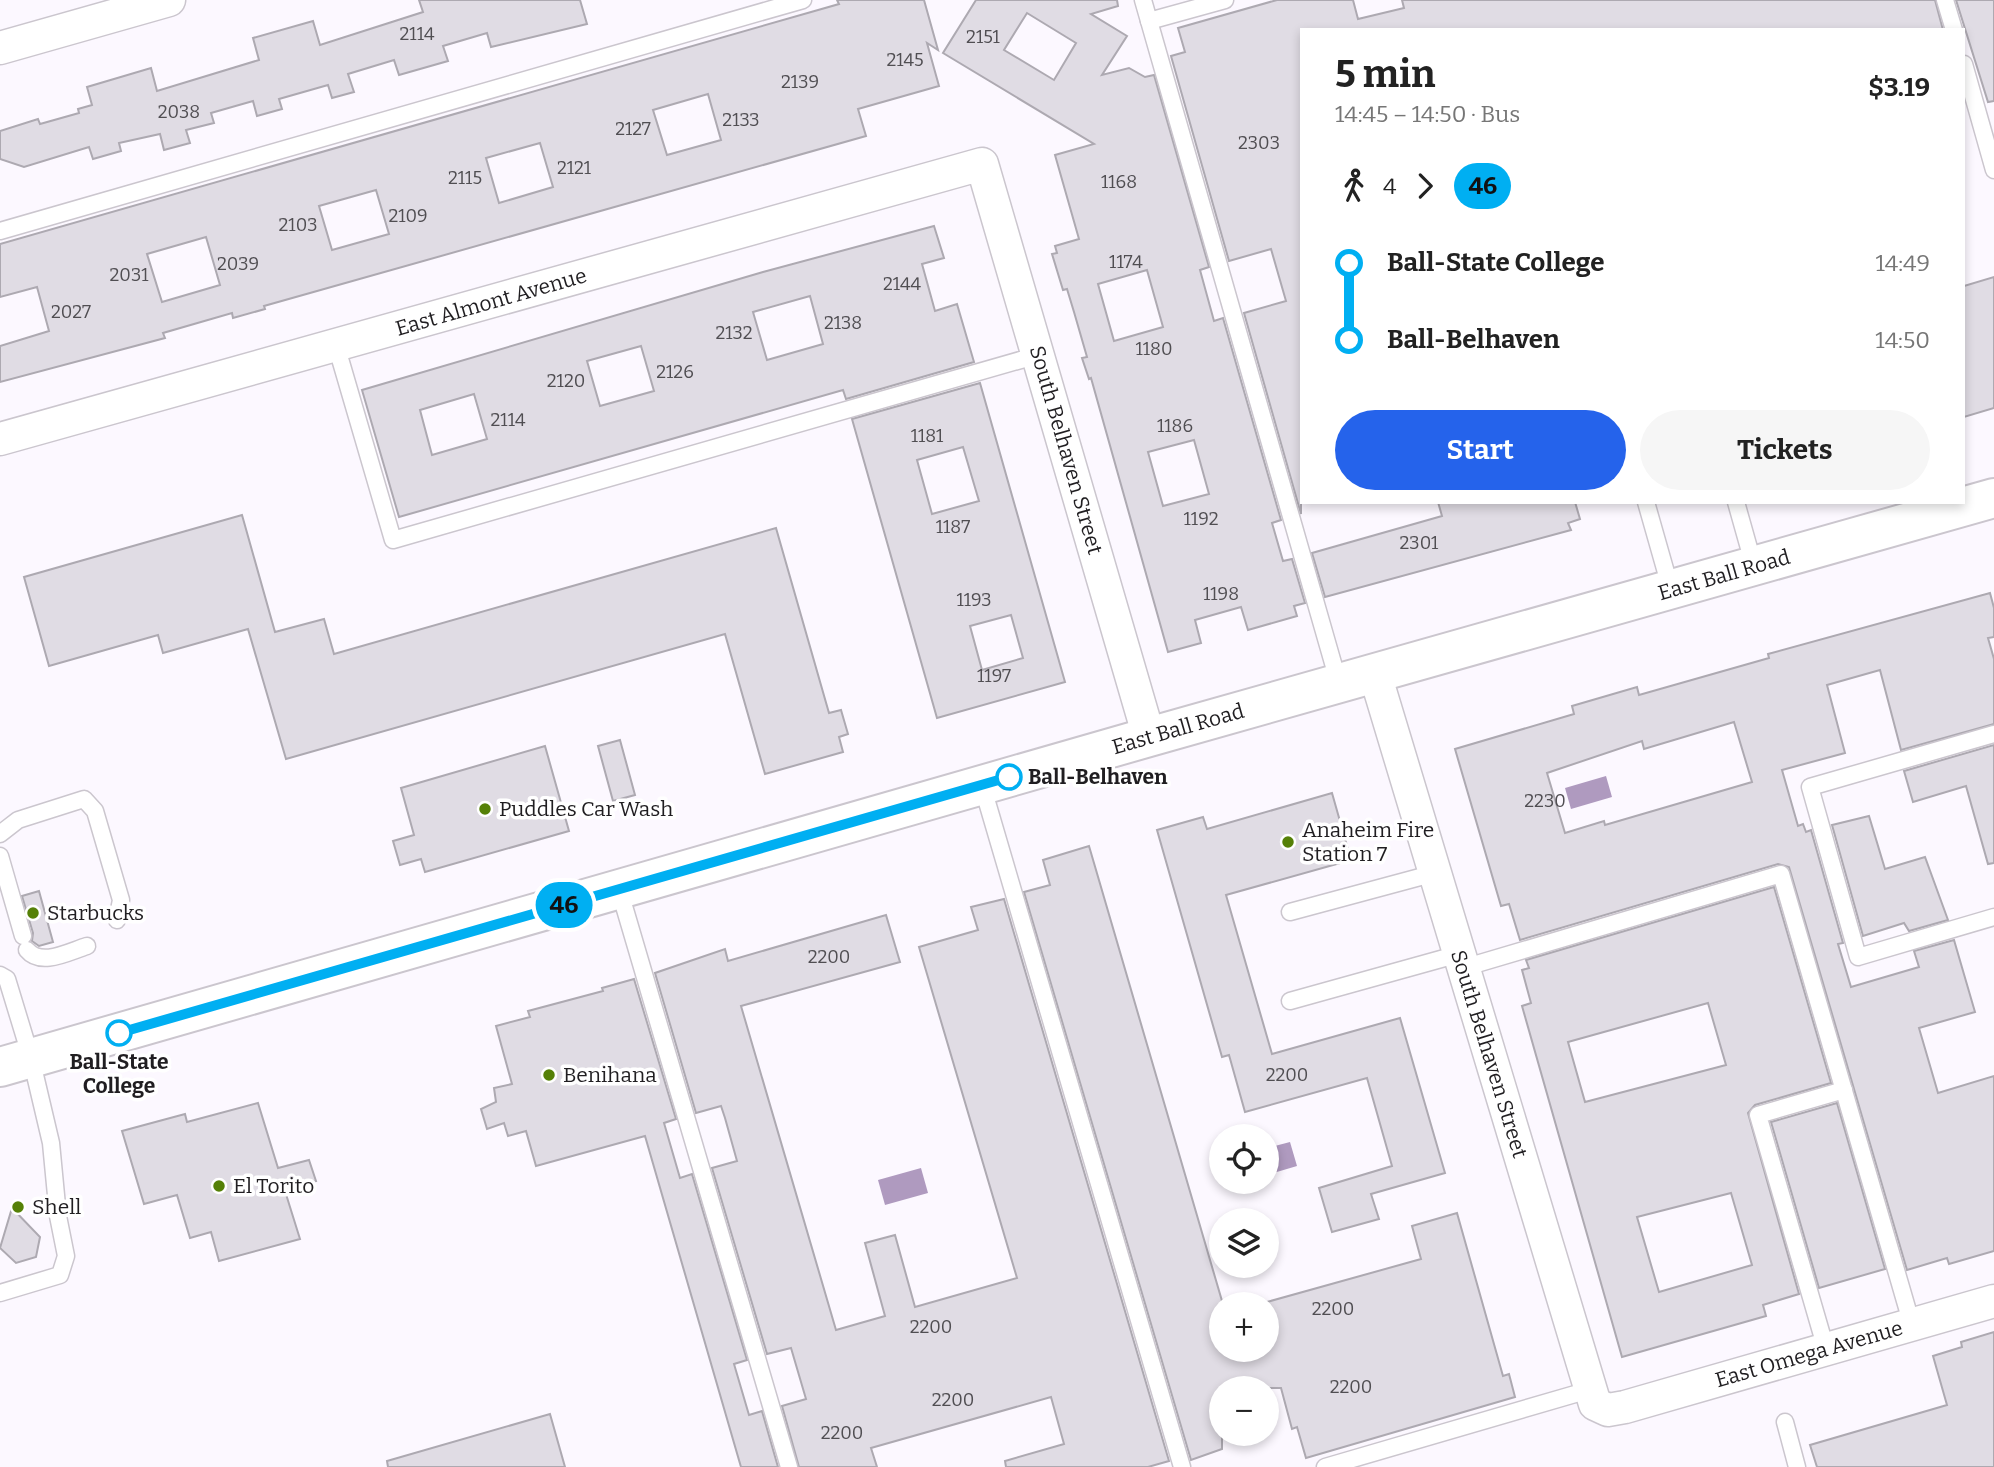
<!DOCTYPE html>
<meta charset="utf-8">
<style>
:root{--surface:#fff;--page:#f6f6f6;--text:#222;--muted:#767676;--accent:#2563eb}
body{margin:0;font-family:Bitter,serif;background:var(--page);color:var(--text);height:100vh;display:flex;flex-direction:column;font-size:26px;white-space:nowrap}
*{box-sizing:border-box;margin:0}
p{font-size:23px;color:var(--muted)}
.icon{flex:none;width:38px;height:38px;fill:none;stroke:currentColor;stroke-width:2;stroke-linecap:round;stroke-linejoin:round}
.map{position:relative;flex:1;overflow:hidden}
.drawer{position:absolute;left:1300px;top:28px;width:665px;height:476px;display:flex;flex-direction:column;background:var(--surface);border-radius:0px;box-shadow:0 4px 10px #0003}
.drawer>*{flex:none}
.badge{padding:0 14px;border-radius:23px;font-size:24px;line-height:46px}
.controls{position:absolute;left:1209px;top:1124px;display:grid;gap:14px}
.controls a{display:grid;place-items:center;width:70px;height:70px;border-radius:50%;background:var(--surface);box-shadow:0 4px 10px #0003;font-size:35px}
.map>.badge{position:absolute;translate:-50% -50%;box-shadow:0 0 0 4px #fff}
.legs{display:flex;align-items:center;gap:10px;height:77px;padding:0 35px;font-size:23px}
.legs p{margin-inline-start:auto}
.head{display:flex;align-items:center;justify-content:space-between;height:119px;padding:0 35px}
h1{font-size:38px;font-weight:700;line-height:52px}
.primary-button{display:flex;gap:14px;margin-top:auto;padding:14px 35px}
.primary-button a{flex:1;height:80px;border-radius:42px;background:var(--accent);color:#fff;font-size:28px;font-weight:700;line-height:80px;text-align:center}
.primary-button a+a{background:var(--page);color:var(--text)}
ul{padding:0 35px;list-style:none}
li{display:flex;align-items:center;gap:24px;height:77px;font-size:26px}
li i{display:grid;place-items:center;width:10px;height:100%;margin:0 9px;background:currentColor}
li i::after{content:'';width:18px;height:18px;margin:-9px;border:5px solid;border-radius:50%;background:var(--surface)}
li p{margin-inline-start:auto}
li:first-child i{background:linear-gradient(#0000 50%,currentColor 0)}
li:last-child i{background:linear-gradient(currentColor 50%,#0000 0)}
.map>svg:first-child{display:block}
</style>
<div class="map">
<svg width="1994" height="1467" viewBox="0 0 1994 1467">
<rect width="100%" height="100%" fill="#fcf8ff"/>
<g fill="#af9abf">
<polygon points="1606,776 1612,797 1571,809 1565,788"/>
<polygon points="1290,1142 1297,1166 1267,1175 1267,1148"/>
<polygon points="921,1168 928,1193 885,1205 878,1180"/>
</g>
<g fill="#e0dce4" stroke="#ada9b1" stroke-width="2" fill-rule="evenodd">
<polygon points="419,0 580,0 587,24 491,47 487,33 443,46 448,61 399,75 394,60 348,74 354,92 332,98 328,85 279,99 282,109 257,116 253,101 211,113 214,123 186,130 190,143 164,150 160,134 119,143 121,151 93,159 89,147 24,167 0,159 0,131 38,119 40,124 79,113 78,109 92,105 87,87 151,68 157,91 259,60 253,38 313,21 320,45 423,12"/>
<path d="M 837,0 L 924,0 L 938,50 L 927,43 L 939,86 L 858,109 L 866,136 L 264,306 L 265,309 L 233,318 L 232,313 L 163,333 L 165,338 L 0,382 L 0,346 L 49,331 L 37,287 L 0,297 L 0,244 L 839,4 ZM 708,94 L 721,140 L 667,155 L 653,110 ZM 540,143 L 553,187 L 499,203 L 486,158 ZM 376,190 L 389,234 L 332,250 L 319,206 ZM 206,237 L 220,285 L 162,302 L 147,254 Z"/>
<path d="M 976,0 L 1117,0 L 1118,6 L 1091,14 L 1127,36 L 1102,75 L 1129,68 L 1145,77 L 1154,75 L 1209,267 L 1200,270 L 1214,321 L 1223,318 L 1281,520 L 1272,523 L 1283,561 L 1292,559 L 1305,603 L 1294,606 L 1297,616 L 1248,630 L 1241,607 L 1195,620 L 1201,643 L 1168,652 L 1091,378 L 1089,379 L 1082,358 L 1087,357 L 1074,312 L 1067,289 L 1063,290 L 1052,254 L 1057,253 L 1055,246 L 1079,239 L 1055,155 L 1094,144 L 943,53 ZM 1027,13 L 1076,43 L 1054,80 L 1004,50 ZM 1147,270 L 1163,327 L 1114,341 L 1098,284 ZM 1194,440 L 1209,494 L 1163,506 L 1148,452 Z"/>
<polygon points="1277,0 1353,0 1358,19 1404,8 1402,0 1935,0 1943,30 1302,30 1301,514 1244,313 1286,301 1271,249 1229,261 1171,56 1185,52 1178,28"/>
<polygon points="1956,0 1994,0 1994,101 1988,102"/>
<path d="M 934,226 L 944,258 L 922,264 L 935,311 L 957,304 L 974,362 L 846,399 L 843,390 L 399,517 L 362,390 L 763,272 ZM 810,296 L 823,344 L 767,360 L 753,312 ZM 641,346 L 654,391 L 600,406 L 587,361 ZM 474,394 L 487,439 L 432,455 L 420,410 Z"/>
<polygon points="1994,277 1994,408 1964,417 1964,286"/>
<path d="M 980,383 L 1065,682 L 937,718 L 852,419 ZM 963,447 L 979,501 L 932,514 L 917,460 ZM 1011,615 L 1023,658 L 982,670 L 970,626 Z"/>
<polygon points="1438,502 1575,502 1580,519 1568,523 1571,530 1325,597 1312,553 1442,516"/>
<polygon points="242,515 275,632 324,619 334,654 776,528 829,713 841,710 848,734 839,737 843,752 765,774 725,634 286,759 248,629 163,653 158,635 49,666 24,577"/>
<path d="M 1990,593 L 1994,608 L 1994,637 L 1988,638 L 1994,659 L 1994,724 L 1901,750 L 1880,670 L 1827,685 L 1845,753 L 1782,770 L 1798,826 L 1803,824 L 1806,832 L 1811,830 L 1843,943 L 1838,944 L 1851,987 L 1919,967 L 1914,951 L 1954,940 L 1975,1012 L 1919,1028 L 1938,1093 L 1994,1076 L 1994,1251 L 1949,1264 L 1947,1258 L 1907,1270 L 1789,867 L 1778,864 L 1520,940 L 1509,904 L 1501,906 L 1455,749 L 1574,714 L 1572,706 L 1637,687 L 1639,695 L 1769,658 L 1768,654 ZM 1734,722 L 1752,782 L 1605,825 L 1604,821 L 1565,833 L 1547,773 L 1642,741 L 1644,749 Z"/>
<polygon points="620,740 635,795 613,801 598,746"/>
<polygon points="1994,745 1994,863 1988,864 1966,786 1913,802 1904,771"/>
<polygon points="545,746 569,831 425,872 421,859 400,865 393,841 414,835 401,788"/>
<polygon points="1332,793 1351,860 1226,895 1272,1054 1400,1018 1445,1173 1371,1194 1379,1219 1332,1232 1319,1188 1392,1166 1367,1078 1245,1112 1229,1055 1222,1057 1157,830 1203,817 1207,829"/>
<polygon points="1869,816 1885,869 1925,857 1948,920 1909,931 1904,923 1863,936 1832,825"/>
<polygon points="1089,846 1222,1301 1222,1349 1267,1349 1267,1302 1421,1259 1412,1226 1457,1213 1503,1376 1509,1374 1515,1397 1306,1458 1297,1427 1292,1429 1281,1388 1222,1388 1222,1449 1191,1460 1024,892 1050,885 1043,860"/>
<path d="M 1774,887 L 1831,1083 L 1755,1105 L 1748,1113 L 1799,1294 L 1763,1305 L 1766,1316 L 1622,1357 L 1522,1006 L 1531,1003 L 1522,970 L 1529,968 L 1526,960 ZM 1708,1003 L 1726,1065 L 1585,1102 L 1568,1042 ZM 1731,1193 L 1752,1265 L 1659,1292 L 1637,1217 Z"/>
<polygon points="39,891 53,942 39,946 32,941 33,933 22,896"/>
<polygon points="1004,899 1169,1461 1148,1467 1006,1467 1005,1461 1064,1444 1051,1397 871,1448 877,1467 799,1467 782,1406 806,1399 791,1348 767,1354 712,1168 737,1161 725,1118 721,1106 696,1113 655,973 725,949 728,961 886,915 900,962 741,1006 836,1330 885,1316 865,1243 895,1235 915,1307 1017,1278 919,947 978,930 971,907"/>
<polygon points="634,979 676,1119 664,1123 680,1178 692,1174 747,1360 734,1364 749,1415 762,1411 778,1467 741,1467 645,1136 536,1166 526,1131 508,1136 504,1123 487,1129 481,1109 496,1102 494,1088 512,1084 496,1026 530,1017 528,1011 603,991 602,988"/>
<polygon points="258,1103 278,1168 309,1160 316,1181 285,1191 300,1239 219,1261 211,1232 190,1238 177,1195 144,1204 122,1131 185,1114 187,1122"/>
<polygon points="1837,1103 1885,1269 1819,1288 1771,1122"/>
<polygon points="12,1208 40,1237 36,1257 16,1263 0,1248"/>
<polygon points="1994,1332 1994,1467 1817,1467 1810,1445 1947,1405 1933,1356 1962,1347 1961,1342"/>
<polygon points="550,1414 565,1467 388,1467 387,1461"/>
</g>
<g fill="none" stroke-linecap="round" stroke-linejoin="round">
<g stroke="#cbc6ce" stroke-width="19">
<g id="service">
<polyline points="1143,0 1339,684"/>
<polyline points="1945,0 1954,30"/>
<polyline points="1149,21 1225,0"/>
<polyline points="1964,64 1994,170"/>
<polyline points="0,231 803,0"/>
<polyline points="336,345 393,540 1038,355"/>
<polyline points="1646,502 1671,590"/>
<polyline points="1736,502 1754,566"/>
<polyline points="1994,734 1810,787 1858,957 1994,917"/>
<polyline points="982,785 1182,1467"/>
<polyline points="0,834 18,820 84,799 95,811 121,900 117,920"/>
<polyline points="0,856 23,936"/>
<polyline points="619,889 789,1467"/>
<polyline points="1290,912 1435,873"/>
<path d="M 27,950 C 41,967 68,952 87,946"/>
<polyline points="1463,968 1781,874 1912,1325"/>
<polyline points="0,975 7,979 31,1058 51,1143 58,1216 66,1256 60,1275 0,1293"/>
<polyline points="1290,1001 1459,954"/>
<polyline points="1826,1349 1758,1115 1844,1090"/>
<polyline points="1785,1422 1797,1467"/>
<polyline points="1325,1467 1589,1390"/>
</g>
</g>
<g stroke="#cbc6ce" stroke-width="35">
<g id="minor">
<polyline points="0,48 169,0"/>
<polyline points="0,439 982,164 1149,737"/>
<polyline points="1375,674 1595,1404 1608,1410 1625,1407 1994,1301"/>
</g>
</g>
<g stroke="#cbc6ce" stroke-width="42">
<polyline id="primary" points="0,1067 1149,737 1994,498"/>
</g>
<use href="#service" stroke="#fff" stroke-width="16"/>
<use href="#minor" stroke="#fff" stroke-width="32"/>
<use href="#primary" stroke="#fff" stroke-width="38"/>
</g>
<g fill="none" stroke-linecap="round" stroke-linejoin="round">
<g stroke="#fff" stroke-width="16">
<polyline id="line-1" points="119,1033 1009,777"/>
</g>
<use href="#line-1" stroke="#00aff2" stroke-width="10"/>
</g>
<g fill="#fff" stroke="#00aff2" stroke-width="3.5">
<circle cx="1009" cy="777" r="12"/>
<circle cx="119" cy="1033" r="12"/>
</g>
<g fill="#558007" stroke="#fff" stroke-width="2.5">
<circle cx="485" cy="809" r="7"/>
<circle cx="1288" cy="842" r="7"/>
<circle cx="33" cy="913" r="7"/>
<circle cx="549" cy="1075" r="7"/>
<circle cx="219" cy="1186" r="7"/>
<circle cx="18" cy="1207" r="7"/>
</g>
<g text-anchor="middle" stroke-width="7" stroke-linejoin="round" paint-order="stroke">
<g font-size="18" fill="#504e52">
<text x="417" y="40">2114</text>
<text x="983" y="43">2151</text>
<text x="905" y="66">2145</text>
<text x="800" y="88">2139</text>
<text x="179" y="118">2038</text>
<text x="741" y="126">2133</text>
<text x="633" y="135">2127</text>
<text x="1259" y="149">2303</text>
<text x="574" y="174">2121</text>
<text x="465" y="184">2115</text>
<text x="1119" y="188">1168</text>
<text x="408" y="222">2109</text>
<text x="298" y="231">2103</text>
<text x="1126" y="268">1174</text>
<text x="238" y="270">2039</text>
<text x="129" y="281">2031</text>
<text x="902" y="290">2144</text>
<text x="71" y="318">2027</text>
<text x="843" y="329">2138</text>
<text x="734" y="339">2132</text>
<text x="1154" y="355">1180</text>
<text x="675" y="378">2126</text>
<text x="566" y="387">2120</text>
<text x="508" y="426">2114</text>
<text x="1175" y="432">1186</text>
<text x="927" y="442">1181</text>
<text x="1201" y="525">1192</text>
<text x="953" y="533">1187</text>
<text x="1419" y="549">2301</text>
<text x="1221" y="600">1198</text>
<text x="974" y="606">1193</text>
<text x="994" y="682">1197</text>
<text x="1545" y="807">2230</text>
<text x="829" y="963">2200</text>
<text x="1287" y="1081">2200</text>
<text x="1333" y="1315">2200</text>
<text x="931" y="1333">2200</text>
<text x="1351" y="1393">2200</text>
<text x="953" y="1406">2200</text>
<text x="842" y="1439">2200</text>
</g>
<g font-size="21" fill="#201e21" stroke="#fff">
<text transform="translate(491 302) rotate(-16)" y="7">East Almont Avenue</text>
<text transform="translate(1066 450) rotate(74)" y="7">South Belhaven Street</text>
<text transform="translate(1724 575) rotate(-16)" y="7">East Ball Road</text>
<text transform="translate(1178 729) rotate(-16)" y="7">East Ball Road</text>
<text transform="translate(1489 1054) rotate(73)" y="7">South Belhaven Street</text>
<text transform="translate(1809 1354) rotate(-16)" y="7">East Omega Avenue</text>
</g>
<g font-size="21" font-weight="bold" fill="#201e21" stroke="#fff" text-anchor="start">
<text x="1028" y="784">Ball-Belhaven</text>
<text x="119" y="1069" text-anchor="middle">Ball-State<tspan x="119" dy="24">College</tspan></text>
</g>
<g font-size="21" fill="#201e21" stroke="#fff" text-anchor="start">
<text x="499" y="816">Puddles Car Wash</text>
<text x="1302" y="837">Anaheim Fire<tspan x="1302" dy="24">Station 7</tspan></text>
<text x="47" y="920">Starbucks</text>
<text x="563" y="1082">Benihana</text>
<text x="233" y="1193">El Torito</text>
<text x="32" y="1214">Shell</text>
</g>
</g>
</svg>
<div class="controls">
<a><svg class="icon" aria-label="locate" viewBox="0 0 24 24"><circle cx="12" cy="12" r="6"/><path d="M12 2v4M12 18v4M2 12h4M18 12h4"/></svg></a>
<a><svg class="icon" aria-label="layers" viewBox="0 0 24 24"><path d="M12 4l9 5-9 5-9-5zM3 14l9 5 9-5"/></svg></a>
<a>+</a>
<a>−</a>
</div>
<b class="badge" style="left:564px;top:905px;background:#00aff2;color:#111">46</b>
<section class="drawer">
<div class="head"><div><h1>5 min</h1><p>14:45 – 14:50 · Bus</p></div><b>$3.19</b></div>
<div class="legs"><svg class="icon" aria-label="walk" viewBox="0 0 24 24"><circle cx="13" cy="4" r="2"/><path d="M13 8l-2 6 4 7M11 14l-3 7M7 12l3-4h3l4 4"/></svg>4<svg class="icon" aria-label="forward" viewBox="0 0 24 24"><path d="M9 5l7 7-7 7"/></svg><b class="badge" style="background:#00aff2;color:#111">46</b></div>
<ul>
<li><i style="color:#00aff2"></i><b>Ball-State College</b><p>14:49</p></li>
<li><i style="color:#00aff2"></i><b>Ball-Belhaven</b><p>14:50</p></li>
</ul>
<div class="primary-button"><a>Start</a><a>Tickets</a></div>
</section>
</div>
